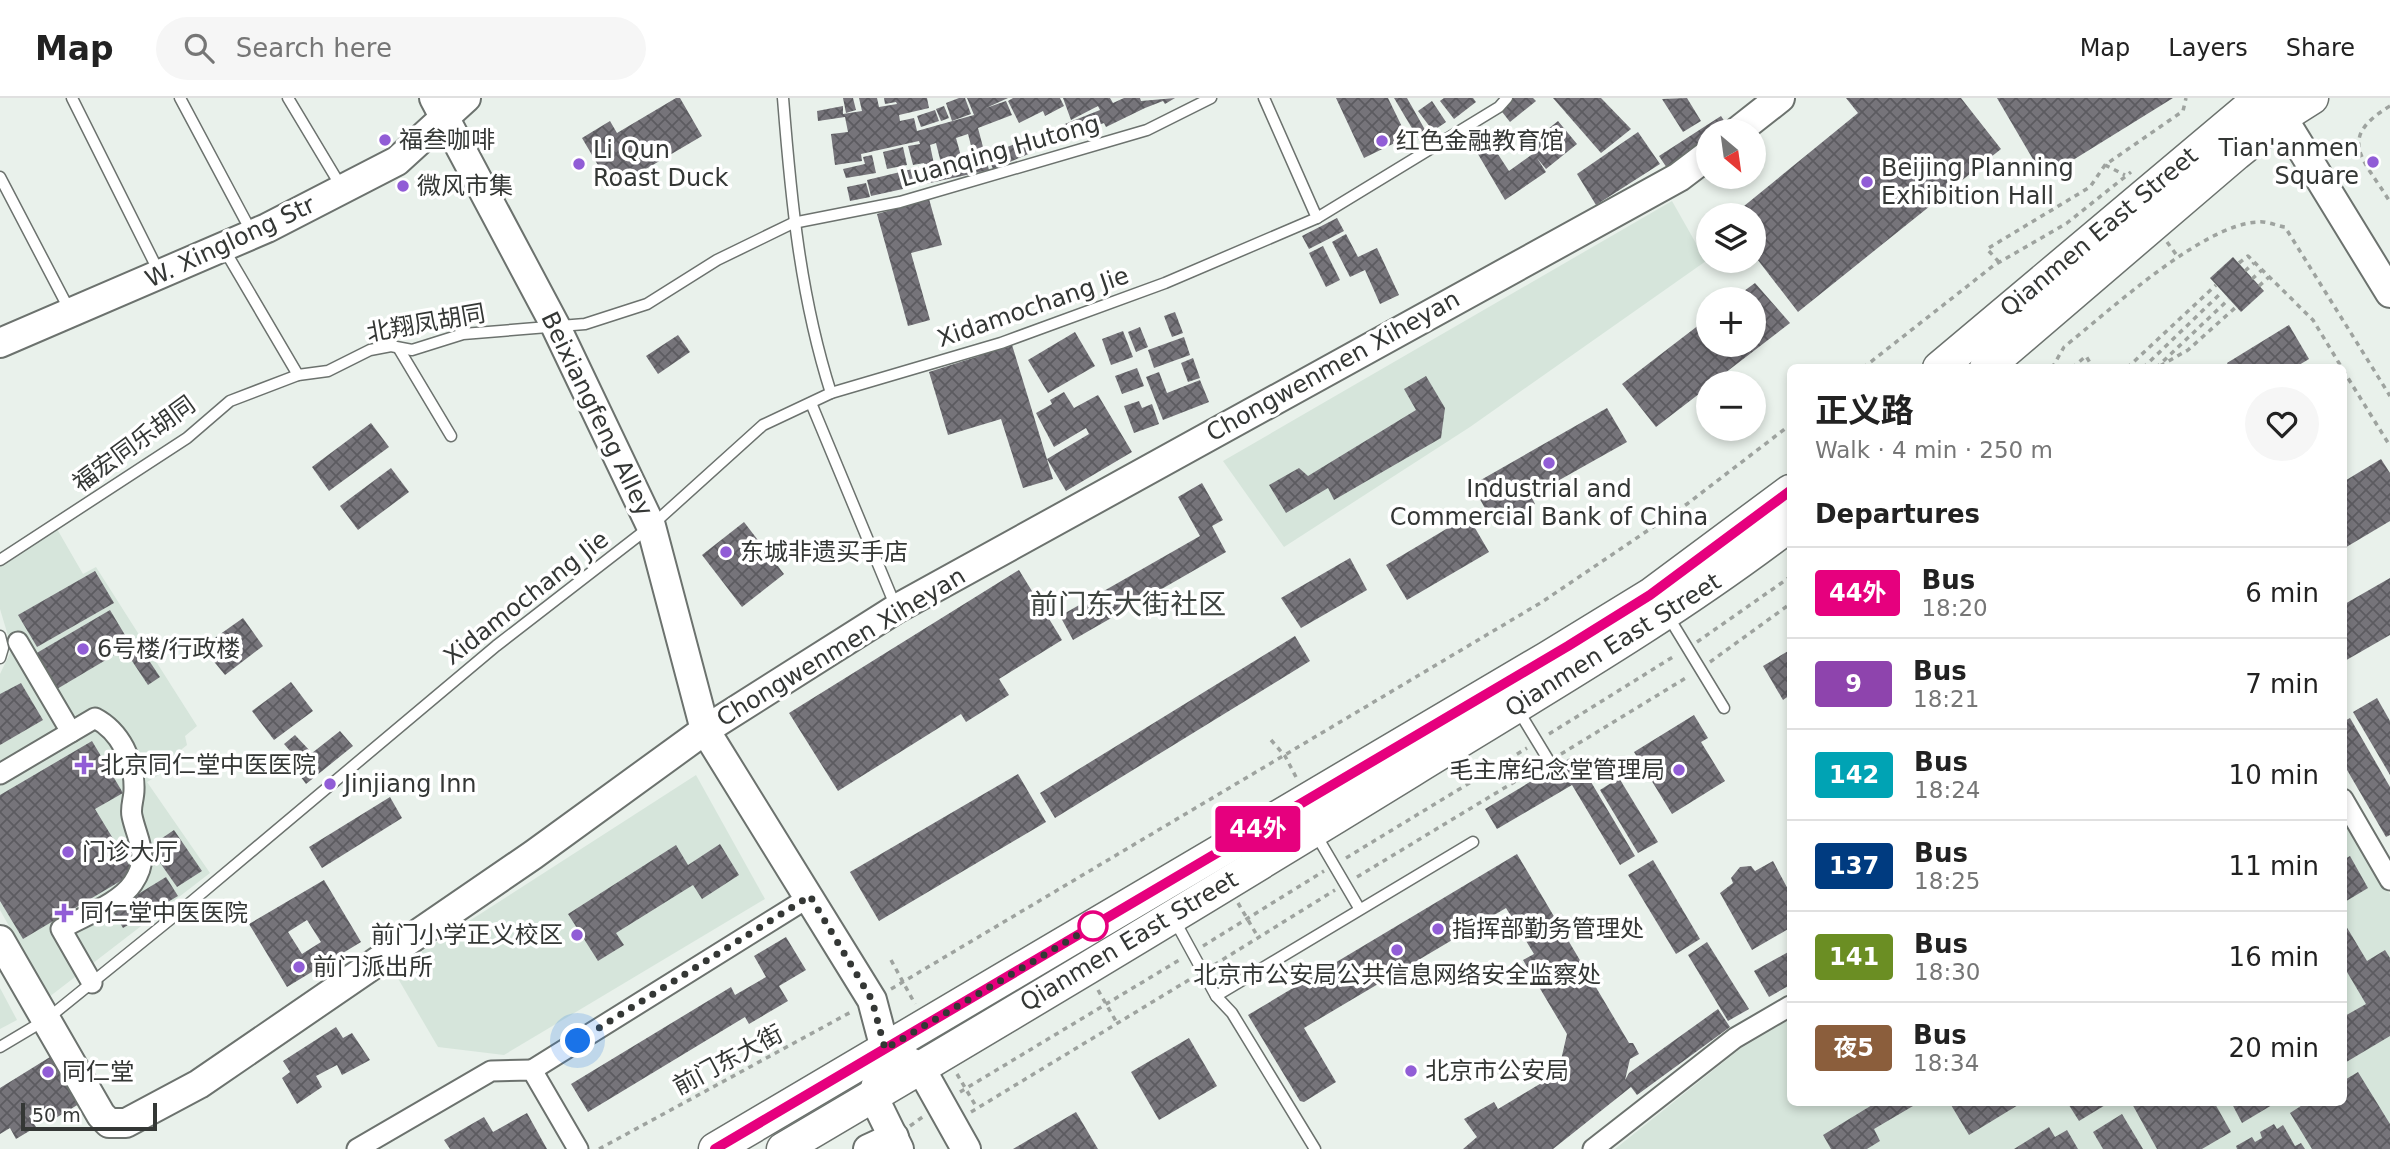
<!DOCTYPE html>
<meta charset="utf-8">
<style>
:root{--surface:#fff;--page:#f6f6f6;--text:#222;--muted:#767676;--line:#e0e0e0}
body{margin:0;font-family:"DejaVu Sans","Noto Sans SC",sans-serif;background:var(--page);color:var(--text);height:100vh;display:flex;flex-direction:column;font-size:26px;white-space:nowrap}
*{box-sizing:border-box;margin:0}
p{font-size:23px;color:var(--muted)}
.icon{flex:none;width:38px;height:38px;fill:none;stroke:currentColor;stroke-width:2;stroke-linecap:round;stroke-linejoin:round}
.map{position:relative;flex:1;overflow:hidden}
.details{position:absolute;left:1787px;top:266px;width:560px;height:742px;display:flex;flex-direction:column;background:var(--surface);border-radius:10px;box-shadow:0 4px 10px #0003}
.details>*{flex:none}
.badge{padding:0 14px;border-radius:5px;font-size:24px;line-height:46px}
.needle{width:46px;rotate:151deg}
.buttons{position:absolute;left:1696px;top:21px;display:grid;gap:14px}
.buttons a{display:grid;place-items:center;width:70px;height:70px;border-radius:50%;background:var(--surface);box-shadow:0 4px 10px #0003;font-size:35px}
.scale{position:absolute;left:21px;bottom:18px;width:136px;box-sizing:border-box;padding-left:7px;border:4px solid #343735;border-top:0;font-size:19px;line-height:24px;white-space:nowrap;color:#343735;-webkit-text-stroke:5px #fff;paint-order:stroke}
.you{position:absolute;width:35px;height:35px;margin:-18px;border:5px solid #fff;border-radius:50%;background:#1a73e8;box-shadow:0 0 0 10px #1a73e833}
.map>.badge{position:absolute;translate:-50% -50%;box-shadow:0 0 0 4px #fff}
h2{padding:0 28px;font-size:26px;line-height:63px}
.round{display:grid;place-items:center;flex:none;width:74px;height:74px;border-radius:37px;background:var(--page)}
.summary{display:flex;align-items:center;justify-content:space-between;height:119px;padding:0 28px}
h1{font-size:33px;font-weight:700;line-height:52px}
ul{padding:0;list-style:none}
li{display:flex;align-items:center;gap:21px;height:91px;padding:0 28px;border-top:2px solid var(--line)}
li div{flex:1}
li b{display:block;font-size:26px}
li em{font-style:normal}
li .badge{min-width:77px;font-weight:700;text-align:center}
header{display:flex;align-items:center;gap:42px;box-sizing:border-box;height:98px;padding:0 35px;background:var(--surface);border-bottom:2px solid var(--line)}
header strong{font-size:33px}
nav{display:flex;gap:38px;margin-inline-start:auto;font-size:24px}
.search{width:490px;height:63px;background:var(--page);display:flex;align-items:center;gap:18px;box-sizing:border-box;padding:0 24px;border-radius:38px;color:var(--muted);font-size:26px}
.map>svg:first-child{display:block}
</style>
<header>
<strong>Map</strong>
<div class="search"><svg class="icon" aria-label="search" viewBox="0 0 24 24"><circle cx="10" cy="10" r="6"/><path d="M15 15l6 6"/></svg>Search here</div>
<nav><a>Map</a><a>Layers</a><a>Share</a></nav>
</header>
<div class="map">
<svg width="2390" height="1051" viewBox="0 0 2390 1051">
<defs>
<pattern id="building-cross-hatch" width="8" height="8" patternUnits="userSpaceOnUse" patternTransform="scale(1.75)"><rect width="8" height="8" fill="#76747a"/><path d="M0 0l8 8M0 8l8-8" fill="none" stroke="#5c5b60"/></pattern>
</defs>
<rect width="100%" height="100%" fill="#e9f1eb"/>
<g fill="#d6e5db">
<polygon points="1672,103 1706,163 1470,329 1284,449 1223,363"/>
<polygon points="57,431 83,476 96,469 197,628 185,638 187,647 167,663 169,671 147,684 210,775 49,899 0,812 0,576 12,551 0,511 0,467"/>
<polygon points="696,677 765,801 504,957 438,949 393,872"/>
<polygon points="2343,717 2390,796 2390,1051 1615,1051 1741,950 1790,921 1790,1004 2343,1004"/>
<polygon points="0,890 17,922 0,931"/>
</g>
<g fill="url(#building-cross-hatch)" fill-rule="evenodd">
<polygon points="676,0 680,0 702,38 612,91 582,40 610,23 617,35"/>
<polygon points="843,0 853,0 856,12 846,15"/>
<path d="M 859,0 L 877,0 L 879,9 L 897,6 L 896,4 L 885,6 L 884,0 L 927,0 L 929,10 L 899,17 L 900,23 L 914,20 L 917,33 L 974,17 L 967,0 L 1008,0 L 986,10 L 1006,3 L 1012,17 L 978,30 L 989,72 L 871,98 L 867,82 L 925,68 L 924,65 L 913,67 L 908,48 L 920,46 L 919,43 L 861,56 L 862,63 L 835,67 L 831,36 L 848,34 L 845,19 L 818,23 L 817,13 L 843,8 L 843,16 L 862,13 ZM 968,36 L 974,59 L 962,62 L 956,40 ZM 936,45 L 941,65 L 934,66 L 930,47 Z"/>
<polygon points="959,0 965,0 971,16 952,23 946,5"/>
<polygon points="1013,0 1060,0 1064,8 1045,18 1043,13 1019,25 1008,3"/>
<polygon points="1063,0 1110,0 1113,5 1124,0 1140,0 1141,3 1175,0 1165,6 1163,3 1145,10 1106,29 1104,25 1078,35 993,71 987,57 1100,12 1098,8 1071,22"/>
<polygon points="1336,0 1388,0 1407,39 1364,60"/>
<polygon points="1394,0 1407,0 1428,37 1419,42"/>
<polygon points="1444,0 1473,0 1476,4 1454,21 1440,3"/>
<polygon points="1511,0 1533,0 1536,3 1510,24 1499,10"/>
<polygon points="1553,0 1601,0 1631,31 1601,55"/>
<polygon points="1687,0 1701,23 1683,34 1662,1"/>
<polygon points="1846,0 1961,0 2001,51 1798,214 1754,157 1754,117 1733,117 1858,15"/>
<polygon points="1997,0 2173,0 2044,80"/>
<polygon points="1432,3 1446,24 1433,33 1418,13"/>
<polygon points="944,8 949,20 941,23 936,11"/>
<polygon points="935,12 939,23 921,29 917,18"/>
<polygon points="1721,18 1731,33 1708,33 1708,52 1671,76 1659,58"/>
<polygon points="1558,23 1577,46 1546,71 1537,60 1546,74 1505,102 1472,46 1486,38 1509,73 1534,55 1527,48"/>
<polygon points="1638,34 1660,66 1596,107 1577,76"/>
<polygon points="903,49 907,67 887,71 883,54"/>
<polygon points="872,57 876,75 846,80 843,71 865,66 863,59"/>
<polygon points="866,85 870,99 850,103 847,89"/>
<polygon points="929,101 942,147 911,155 930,222 908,228 877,116"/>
<polygon points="1337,120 1344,133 1309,151 1302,138"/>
<polygon points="1346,136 1358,159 1377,150 1399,197 1380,206 1365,172 1350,179 1332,144"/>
<polygon points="1323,148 1340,182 1326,189 1309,155"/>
<polygon points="2233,159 2264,193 2241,214 2210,180"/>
<polygon points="1755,185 1790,225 1712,285 1708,285 1708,289 1656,329 1622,286 1708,220 1708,247 1754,247 1754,201 1733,201"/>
<polygon points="1175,214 1183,235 1172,239 1164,218"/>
<polygon points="2289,227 2309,261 2294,270 2230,270 2227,265"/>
<polygon points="1140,229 1148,249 1136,254 1128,234"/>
<polygon points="1123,233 1133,259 1111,267 1102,241"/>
<polygon points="1075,234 1095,268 1048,295 1028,262"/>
<polygon points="678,237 690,254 658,276 646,258"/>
<polygon points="1009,237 1053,381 1023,390 1001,321 948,337 929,274 979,258 976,247"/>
<polygon points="1184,239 1190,257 1154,270 1148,252"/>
<polygon points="1193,260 1200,280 1188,284 1181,265"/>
<polygon points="1137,270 1144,288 1122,296 1115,278"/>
<polygon points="1159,274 1167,295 1200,282 1209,304 1163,322 1146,279"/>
<polygon points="1426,278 1445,310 1441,340 1334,402 1328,390 1286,415 1269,387 1299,370 1308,378 1416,312 1404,291"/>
<polygon points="1064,294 1074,310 1098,297 1132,354 1066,393 1047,361 1089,336 1086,330 1054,349 1036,315 1052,306 1050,302"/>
<polygon points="1139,303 1142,310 1152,306 1159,326 1134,335 1124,308"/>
<polygon points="1607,310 1627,344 1531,398 1535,406 1524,412 1528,420 1517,426 1513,420 1496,430 1472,387"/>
<polygon points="371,325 389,349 329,393 312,369"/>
<polygon points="2381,361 2390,375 2390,423 2343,451 2343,384"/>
<polygon points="391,370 409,394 358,432 340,408"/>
<polygon points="1202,385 1223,422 1212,428 1226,454 1073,542 1060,518 1200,438 1178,399"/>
<polygon points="1468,418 1489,454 1407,502 1386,467"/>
<polygon points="744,424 784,476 742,509 702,457"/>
<polygon points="1350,460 1367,492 1301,530 1281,500"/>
<polygon points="1019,472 1062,542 999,581 1009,597 966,624 961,616 838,693 789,615"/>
<polygon points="95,473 114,505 37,549 18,517"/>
<polygon points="2390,480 2390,537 2343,564 2343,507"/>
<polygon points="110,512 131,547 57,591 35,556"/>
<polygon points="243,520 263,548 225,577 202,549"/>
<polygon points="1295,538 1310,563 1055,720 1040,695"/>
<polygon points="142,552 160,579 148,587 130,560"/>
<polygon points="1790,552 1790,597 1783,602 1763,568"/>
<polygon points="291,584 313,613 274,642 252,613"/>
<polygon points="21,585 43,622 0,647 0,596"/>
<polygon points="2377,600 2390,623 2390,677 2353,614"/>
<polygon points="1694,617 1708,640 1701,644 1725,683 1672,716 1634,654"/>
<polygon points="2350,620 2390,689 2390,737 2386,739 2343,665 2343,624"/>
<polygon points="340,633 353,648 306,686 286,659 291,654 284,646 295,637 312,655"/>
<polygon points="92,643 123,695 95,711 134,775 23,841 0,803 0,697"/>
<polygon points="1575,657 1635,758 1620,767 1572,687 1497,731 1485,711"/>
<polygon points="1018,676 1046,724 879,823 850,774"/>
<polygon points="1619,680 1658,744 1638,755 1600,692"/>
<polygon points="390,699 402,720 322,770 309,749"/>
<polygon points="174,732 202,773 177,789 149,749"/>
<polygon points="720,746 739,777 702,801 693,787 616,835 624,847 598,863 568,816 676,747 688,767"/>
<polygon points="1517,756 1629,945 1633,945 1639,956 1630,961 1625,982 1629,975 1718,911 1730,929 1637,997 1631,989 1553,1051 1463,1051 1477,1039 1464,1021 1494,1004 1498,1011 1558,975 1567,936 1523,862 1534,856 1506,810 1304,930 1336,984 1304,1004 1300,1003 1248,917"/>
<polygon points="2350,758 2368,790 2343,805 2343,762"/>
<polygon points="1653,762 1700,841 1676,856 1628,777"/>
<polygon points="1773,763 1790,795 1790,830 1752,852 1720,795 1733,785 1731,780 1740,769 1751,768 1755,773"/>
<polygon points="166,779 178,798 123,830 112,812"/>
<path d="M 324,782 L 361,844 L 287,889 L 249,826 ZM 307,822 L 321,844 L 302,856 L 288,834 Z"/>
<polygon points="2343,823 2367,863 2385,852 2390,860 2390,938 2343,966 2343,919 2366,906 2347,874 2343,877"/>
<polygon points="786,839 806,872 779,888 788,903 749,926 745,919 588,1014 571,986 731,889 735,897 766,879 754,858"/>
<polygon points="1707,844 1749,911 1728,923 1688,857"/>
<polygon points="1790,853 1790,887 1769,899 1754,873"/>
<polygon points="336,929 343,940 352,935 370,962 342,977 337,967 316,978 322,989 297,1006 282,980 290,974 283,963"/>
<polygon points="1189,940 1217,988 1159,1022 1131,974"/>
<polygon points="50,959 79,1006 49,1024 41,1010 29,1018 36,1029 16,1041 10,1030 0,1036 0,990"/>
<polygon points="2358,974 2390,1026 2390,1051 2312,1051 2290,1015 2307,1004 2343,1004 2343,983"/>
<polygon points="1877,1004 1911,1004 1913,1008 1874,1031 1880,1043 1867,1051 1831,1051 1823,1037"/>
<polygon points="1955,1004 2023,1004 1969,1037 1951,1007"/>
<polygon points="2067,1004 2106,1004 2107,1006 2079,1023"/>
<polygon points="2131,1004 2214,1004 2231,1034 2202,1051 2157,1051"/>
<polygon points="2231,1004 2277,1004 2242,1025"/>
<polygon points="1076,1014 1098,1051 1013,1051"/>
<polygon points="527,1015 547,1051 450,1051 444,1042 484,1019 493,1034"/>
<polygon points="2122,1016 2143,1051 2103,1051 2093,1034"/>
<polygon points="2274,1026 2277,1031 2283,1027 2295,1048 2301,1045 2305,1051 2237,1051 2236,1048 2252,1039 2255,1044 2262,1040 2260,1034"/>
<polygon points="2049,1029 2055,1039 2067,1032 2078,1051 2014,1051"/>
</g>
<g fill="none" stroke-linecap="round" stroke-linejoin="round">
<g stroke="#6c726e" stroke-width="13">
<g id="lane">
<polyline points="72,0 159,174"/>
<polyline points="180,0 252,135"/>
<polyline points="288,0 342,90"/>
<path d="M 783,0 C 791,101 800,198 831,295"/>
<polyline points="1264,0 1317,120"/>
<polyline points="0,79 69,211"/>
<polyline points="224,151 298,277"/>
<polyline points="399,251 451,338"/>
<polyline points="811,305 895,507"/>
<polyline points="0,462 187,340 230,303 298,277 328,273 370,252 391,248 412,252 463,236 585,226 647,206 717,162 793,125 900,104 1147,32 1211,0"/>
<polyline points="1668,518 1724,610"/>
<polyline points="0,538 3,550 0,560"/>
<polyline points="1518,612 1549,663"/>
<polyline points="1315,735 1359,810"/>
<polyline points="1175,823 1216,898 1473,744"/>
<polyline points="1216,898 1232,915 1315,1051"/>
<polyline points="0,949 47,921 178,815 496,548 651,428 763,327 831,295 1001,245 1165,185 1317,120 1499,9 1507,0"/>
</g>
</g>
<g stroke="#6c726e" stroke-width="23">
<g id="street">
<polyline points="18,544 71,634"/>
<path d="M 0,676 L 95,620 C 120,633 135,663 134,692 C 134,701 130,709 132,718 C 137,742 151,759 133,785 C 119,806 83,818 61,831 L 92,885"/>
<polyline points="2343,701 2390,782"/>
<polyline points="532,972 811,798"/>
<polyline points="357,1051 491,973 532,972 578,1051"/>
<polyline points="1593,1051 1735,940 1790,908"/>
</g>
</g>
<g stroke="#6c726e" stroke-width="32">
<g id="secondary">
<polyline points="434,0 556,229 651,428 705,632 872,902 885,951 873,998 899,1051"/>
<polyline points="2271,1 2390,195"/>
<polyline points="1738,33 1780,0"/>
<polyline points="0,245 267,130 397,63 466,0"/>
<polyline points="0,842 101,1017 109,1025 126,1025 199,986 533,757 705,632 896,511 1679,79 1708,57"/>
<polyline points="885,951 920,969 966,1051"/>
<polyline points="868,1051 894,1039"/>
</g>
</g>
<g stroke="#6c726e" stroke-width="35">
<g id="primary">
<polyline points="1939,270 2260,0"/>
<polyline points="1986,270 2236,56 2282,19 2312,0"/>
<polyline points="715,1051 1547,560 1650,497 1790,393"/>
<path d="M 783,1051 C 994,927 1203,801 1411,673 C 1539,594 1670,519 1790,427"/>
</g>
</g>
<g stroke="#9ea39f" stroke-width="3.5" stroke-dasharray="5 5" stroke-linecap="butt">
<path d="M 2390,8 C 2335,41 2364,61 2390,104"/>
<polyline points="2105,67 2125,77"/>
<polyline points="2167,144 2178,159"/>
<polyline points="1999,164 1987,151 2090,89 2105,67 2183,13 2186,0"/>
<polyline points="2239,165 2248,158 2313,222 2342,270"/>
<polyline points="2245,173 2254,165"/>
<polyline points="2252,181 2262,172"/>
<polyline points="2259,188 2269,179"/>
<polyline points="2160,268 2188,252 2236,209"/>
<polyline points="1863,270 1993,168 2067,125 2131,74"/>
<path d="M 2052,270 L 2064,249 C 2108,214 2203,126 2258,124 C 2267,123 2277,128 2285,129 L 2390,298"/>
<polyline points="2072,270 2086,258 2093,270"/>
<polyline points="2127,270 2216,187"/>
<polyline points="2143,270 2222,194"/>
<polyline points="2156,270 2229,201"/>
<polyline points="2343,272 2390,348"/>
<polyline points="1697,544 1790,479"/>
<polyline points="1710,564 1790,506"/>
<polyline points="1549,636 1676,557"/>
<polyline points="1271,642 1285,658 1296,679"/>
<polyline points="1561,656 1689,578"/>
<polyline points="1346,760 1527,650"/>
<polyline points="1357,779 1539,669"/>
<polyline points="1238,805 1258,839"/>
<polyline points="1203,848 1324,773"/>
<polyline points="891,862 915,906"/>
<polyline points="1214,867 1335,792"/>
<polyline points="891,891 1542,504 1687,406 1790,327"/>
<polyline points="1098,892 1117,925"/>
<polyline points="957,976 977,1010"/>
<polyline points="960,994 1181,861"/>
<polyline points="971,1014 1192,880"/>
<polyline points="910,1028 924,1018"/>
<polyline points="599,1051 851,914"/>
</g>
<use href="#lane" stroke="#fff" stroke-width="10"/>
<use href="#street" stroke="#fff" stroke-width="19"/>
<use href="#secondary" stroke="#fff" stroke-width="28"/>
<use href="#primary" stroke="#fff" stroke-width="32"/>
</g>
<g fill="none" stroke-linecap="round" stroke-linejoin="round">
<g stroke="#fff" stroke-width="16">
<polyline id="line" points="715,1051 1568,548 1650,497 1790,393"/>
</g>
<use href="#line" stroke="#e6007e" stroke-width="10"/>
<polyline stroke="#343735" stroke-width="7" stroke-dasharray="0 12.6" points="578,943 810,798 872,902 885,951 1093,828"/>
</g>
<g fill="#915dd6" stroke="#fff" stroke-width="2.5">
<circle cx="385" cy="42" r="7"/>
<circle cx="1382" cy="43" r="7"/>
<circle cx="2373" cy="64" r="7"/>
<circle cx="579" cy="66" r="7"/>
<circle cx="1867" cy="84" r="7"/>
<circle cx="403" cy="88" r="7"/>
<circle cx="1549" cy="365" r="7"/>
<circle cx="726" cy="454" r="7"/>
<circle cx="83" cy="551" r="7"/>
<path d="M80.5 656.5h7v7h7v7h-7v7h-7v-7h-7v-7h7z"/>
<circle cx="1679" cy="672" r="7"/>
<circle cx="330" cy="686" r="7"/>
<circle cx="68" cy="754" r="7"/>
<path d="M60.5 804.5h7v7h7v7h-7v7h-7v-7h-7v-7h7z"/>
<circle cx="1438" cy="831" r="7"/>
<circle cx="577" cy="837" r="7"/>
<circle cx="1397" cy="852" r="7"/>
<circle cx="299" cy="869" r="7"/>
<circle cx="1411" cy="973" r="7"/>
<circle cx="48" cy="974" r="7"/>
</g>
<circle fill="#fff" stroke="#e6007e" stroke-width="3.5" cx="1093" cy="828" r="14"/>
<g text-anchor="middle" stroke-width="7" stroke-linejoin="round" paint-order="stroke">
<g font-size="24" fill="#343735" stroke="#fff" text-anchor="start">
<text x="399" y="50">福叁咖啡</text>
<text x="1396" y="51">红色金融教育馆</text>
<text x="2359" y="58" text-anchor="end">Tian'anmen<tspan x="2359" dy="28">Square</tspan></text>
<text x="593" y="60">Li Qun<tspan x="593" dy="28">Roast Duck</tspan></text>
<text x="1881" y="78">Beijing Planning<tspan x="1881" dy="28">Exhibition Hall</tspan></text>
<text x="417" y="96">微风市集</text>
<text x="1549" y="399" text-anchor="middle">Industrial and<tspan x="1549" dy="28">Commercial Bank of China</tspan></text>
<text x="740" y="462">东城非遗买手店</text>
<text x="97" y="559">6号楼/行政楼</text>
<text x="100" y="675">北京同仁堂中医医院</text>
<text x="1665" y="680" text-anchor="end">毛主席纪念堂管理局</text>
<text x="344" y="694">Jinjiang Inn</text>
<text x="82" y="762">门诊大厅</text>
<text x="80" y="823">同仁堂中医医院</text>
<text x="1452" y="839">指挥部勤务管理处</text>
<text x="563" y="845" text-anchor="end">前门小学正义校区</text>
<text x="313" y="877">前门派出所</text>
<text x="1397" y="885" text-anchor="middle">北京市公安局公共信息网络安全监察处</text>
<text x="1425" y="981">北京市公安局</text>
<text x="62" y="982">同仁堂</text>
</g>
<g font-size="24" fill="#343735" stroke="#fff">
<text transform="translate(1000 53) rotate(-16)" y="8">Luanqing Hutong</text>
<text transform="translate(2099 134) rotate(-40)" y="8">Qianmen East Street</text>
<text transform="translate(230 144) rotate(-25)" y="8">W. Xinglong Str</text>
<text transform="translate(1033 209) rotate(-19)" y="8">Xidamochang Jie</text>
<text transform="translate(426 225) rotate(-10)" y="8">北翔凤胡同</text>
<text transform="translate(1333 268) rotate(-29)" y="8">Chongwenmen Xiheyan</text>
<text transform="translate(597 316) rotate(64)" y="8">Beixiangfeng Alley</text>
<text transform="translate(134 346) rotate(-36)" y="8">福宏同乐胡同</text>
<text transform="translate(526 500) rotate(-38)" y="8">Xidamochang Jie</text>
<text transform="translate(1613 547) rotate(-32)" y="8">Qianmen East Street</text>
<text transform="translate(841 549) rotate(-31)" y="8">Chongwenmen Xiheyan</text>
<text transform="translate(1129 843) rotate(-31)" y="8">Qianmen East Street</text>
<text transform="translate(728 962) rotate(-28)" y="8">前门东大街</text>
</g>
<g font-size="28" fill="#3f4541" stroke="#fff">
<text x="1128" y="516">前门东大街社区</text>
</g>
</g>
</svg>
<div class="buttons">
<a><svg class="needle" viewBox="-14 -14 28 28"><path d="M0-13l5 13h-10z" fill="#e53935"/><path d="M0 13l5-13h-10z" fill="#767676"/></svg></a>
<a><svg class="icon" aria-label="layers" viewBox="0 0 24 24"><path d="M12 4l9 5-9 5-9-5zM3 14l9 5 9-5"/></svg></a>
<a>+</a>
<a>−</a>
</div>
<div class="scale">50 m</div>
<div class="you" style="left:578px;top:943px"></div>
<b class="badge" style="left:1258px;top:731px;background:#e6007e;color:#fff">44外</b>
<section class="details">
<div class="summary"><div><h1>正义路</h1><p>Walk · 4 min · 250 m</p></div><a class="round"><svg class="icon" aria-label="heart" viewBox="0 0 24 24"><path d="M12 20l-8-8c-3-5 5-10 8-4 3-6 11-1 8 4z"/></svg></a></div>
<h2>Departures</h2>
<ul>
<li><span class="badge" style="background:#e6007e;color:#fff">44外</span><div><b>Bus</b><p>18:20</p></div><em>6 min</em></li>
<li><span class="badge" style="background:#8e44ad;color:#fff">9</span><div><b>Bus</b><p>18:21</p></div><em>7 min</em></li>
<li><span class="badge" style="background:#00a3b4;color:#fff">142</span><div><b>Bus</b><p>18:24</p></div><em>10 min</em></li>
<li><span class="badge" style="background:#003b80;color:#fff">137</span><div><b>Bus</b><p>18:25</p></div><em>11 min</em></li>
<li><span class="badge" style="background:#6b8e23;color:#fff">141</span><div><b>Bus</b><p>18:30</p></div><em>16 min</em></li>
<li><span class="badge" style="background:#8b5e3c;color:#fff">夜5</span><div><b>Bus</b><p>18:34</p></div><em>20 min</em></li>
</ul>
</section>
</div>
